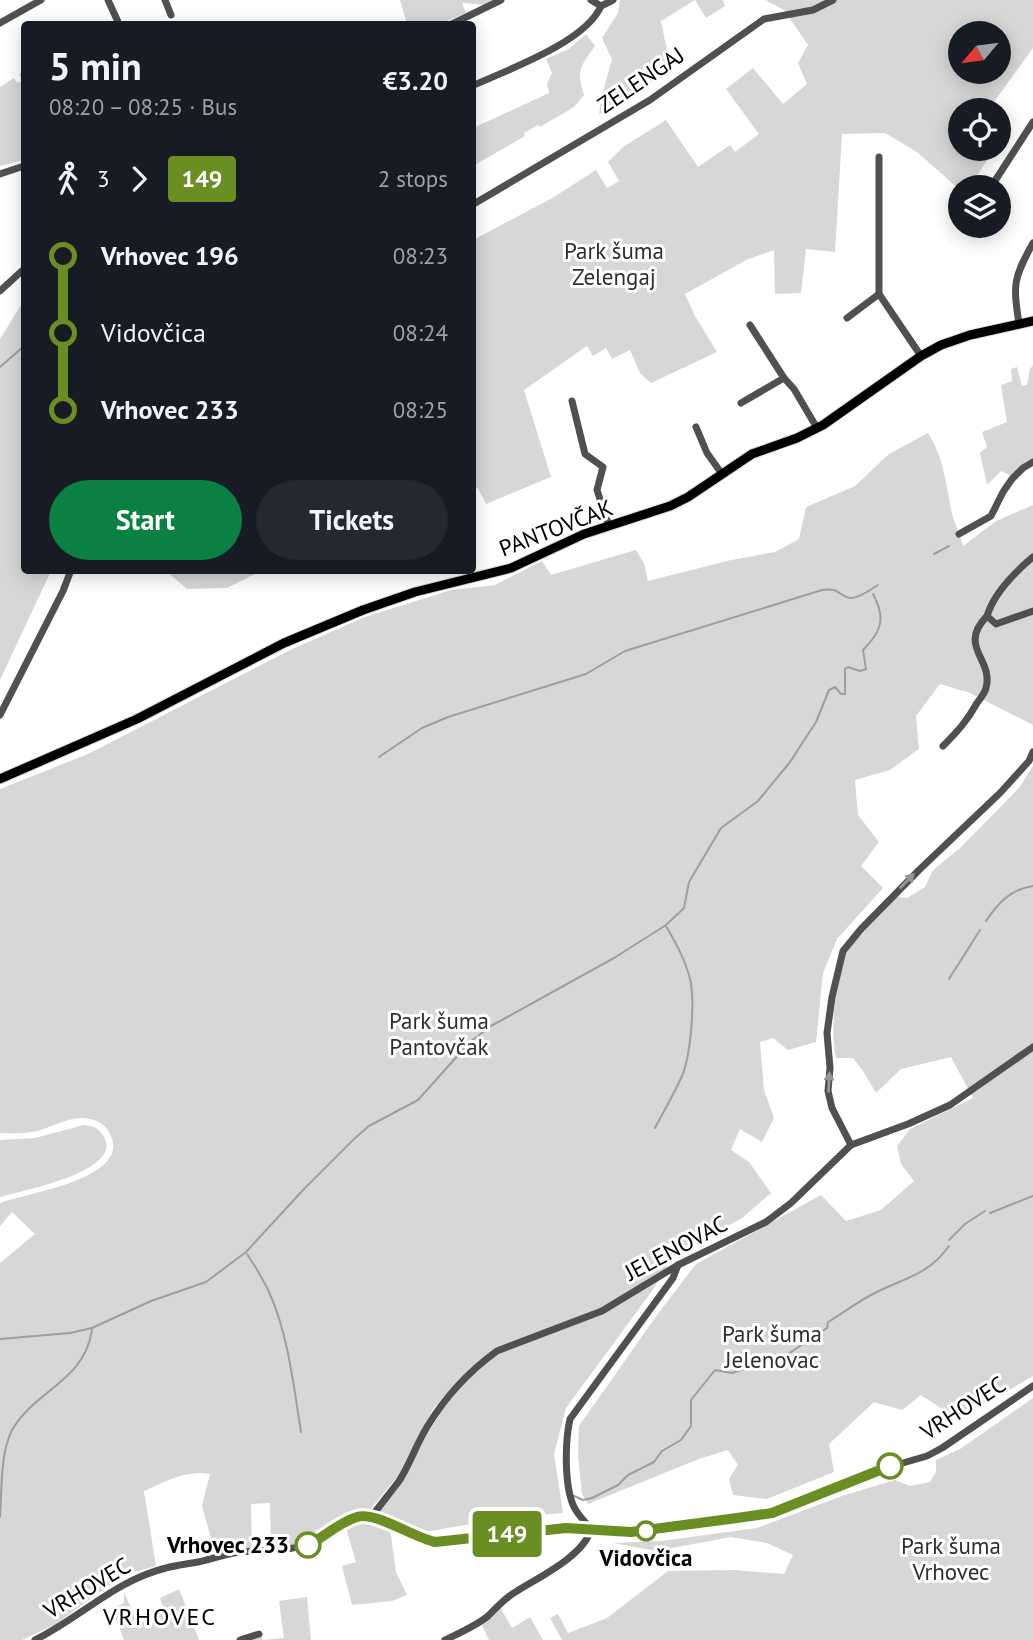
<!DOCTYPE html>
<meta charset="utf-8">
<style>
:root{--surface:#171b24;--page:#242831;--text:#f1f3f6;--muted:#9ea1a6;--accent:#0b8043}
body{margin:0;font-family:"PT Sans",sans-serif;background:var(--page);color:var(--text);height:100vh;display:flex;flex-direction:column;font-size:26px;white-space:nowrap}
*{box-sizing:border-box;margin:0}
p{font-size:23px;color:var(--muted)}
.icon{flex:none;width:38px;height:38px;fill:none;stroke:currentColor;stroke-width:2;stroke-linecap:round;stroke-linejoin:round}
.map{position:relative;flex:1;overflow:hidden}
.panel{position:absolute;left:21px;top:21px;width:455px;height:553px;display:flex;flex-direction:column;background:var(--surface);border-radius:7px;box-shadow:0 4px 18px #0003}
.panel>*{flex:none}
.badge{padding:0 14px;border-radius:5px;font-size:24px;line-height:46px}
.needle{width:46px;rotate:241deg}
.buttons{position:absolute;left:948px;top:21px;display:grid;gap:14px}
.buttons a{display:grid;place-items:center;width:63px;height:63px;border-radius:50%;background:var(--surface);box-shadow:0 4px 18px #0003;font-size:35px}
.map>.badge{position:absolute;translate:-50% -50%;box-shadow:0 0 0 4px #fff}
.legs{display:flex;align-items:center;gap:10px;height:77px;padding:0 28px;font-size:23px}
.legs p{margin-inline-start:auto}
.overview{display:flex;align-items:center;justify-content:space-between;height:119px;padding:0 28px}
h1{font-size:38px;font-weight:700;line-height:52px}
.cta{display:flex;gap:14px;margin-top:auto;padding:14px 28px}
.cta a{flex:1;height:80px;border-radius:42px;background:var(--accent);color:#fff;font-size:28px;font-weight:700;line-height:80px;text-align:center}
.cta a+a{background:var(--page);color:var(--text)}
ul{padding:0 28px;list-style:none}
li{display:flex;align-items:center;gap:24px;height:77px;font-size:26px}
li i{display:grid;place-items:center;width:10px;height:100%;margin:0 9px;background:currentColor}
li i::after{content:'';width:18px;height:18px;margin:-9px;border:5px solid;border-radius:50%;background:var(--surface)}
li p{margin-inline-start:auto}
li:first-child i{background:linear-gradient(#0000 50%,currentColor 0)}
li:last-child i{background:linear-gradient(currentColor 50%,#0000 0)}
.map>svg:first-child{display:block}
</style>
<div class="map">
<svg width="1033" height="1640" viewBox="0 0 1033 1640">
<rect width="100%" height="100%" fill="#fff"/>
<g fill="#d7d7d7" fill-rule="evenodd">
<polygon points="400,0 496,0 487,5 462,3 466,13 439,24 407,24"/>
<polygon points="620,0 723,0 725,6 706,18 695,0 661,21 671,70 599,115 601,99 612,59 602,38 618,13"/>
<path d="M 765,0 L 1033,0 L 1033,48 L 988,110 L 961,110 L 961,149 L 994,149 L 970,187 L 961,187 L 961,191 L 917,152 L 885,133 L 842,134 L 835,252 L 806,249 L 801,293 L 775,294 L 774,250 L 746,260 L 685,294 L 695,316 L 717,352 L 651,383 L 640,373 L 630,350 L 612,359 L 606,348 L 593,356 L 587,346 L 524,390 L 551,477 L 486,504 L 478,488 L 473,490 L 473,240 L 554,197 L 596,170 L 607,188 L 619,181 L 608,162 L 623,147 L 666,120 L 698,167 L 730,145 L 735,152 L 759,134 L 726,89 L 753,68 L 783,104 L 807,84 L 798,63 L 808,45 L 784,10 ZM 961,33 L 999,33 L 999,72 L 961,72 Z"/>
<path d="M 586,34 L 595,46 C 580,67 576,70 584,95 L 574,107 L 540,127 L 538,125 L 524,133 L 525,136 L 473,166 L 473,128 L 549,93 L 547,84 L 552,73 L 546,59 L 569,49 Z"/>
<polygon points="24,71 24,160 0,166 0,87 14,78 17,83 22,81 19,74"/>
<polygon points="24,300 24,570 51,571 0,680 0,339"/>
<polygon points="1033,365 1033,458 1024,463 1011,476 1001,471 987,485 980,453 987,447 982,432 1007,422 1001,385 1012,381 1011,369 1017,367 1022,386 1027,385 1030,369"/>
<path d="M 928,433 C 944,458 946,485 952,514 C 955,524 960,535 963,546 L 996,521 L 1033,505 L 1033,725 L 970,693 L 940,684 L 916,716 L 919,749 L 890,770 L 855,780 L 858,815 L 879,842 L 861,866 L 883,888 L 837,939 L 823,973 L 816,1042 L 788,1050 L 773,1038 L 760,1042 L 764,1090 L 774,1118 L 762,1142 L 740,1129 L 731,1150 L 749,1162 L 771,1193 L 742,1218 L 673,1256 L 652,1291 L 566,1408 L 554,1454 L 563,1513 L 505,1518 L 425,1532 L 385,1520 L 378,1512 L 453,1393 L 494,1356 L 584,1321 L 579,1318 L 496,1350 L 452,1387 L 433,1409 L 397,1477 L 369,1511 L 335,1519 L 292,1546 L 271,1550 L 270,1503 L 251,1504 L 252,1548 L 236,1550 L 235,1547 L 234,1550 L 215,1553 L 202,1506 L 210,1474 C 187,1469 164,1482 144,1491 L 156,1566 L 123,1575 L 56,1624 L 22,1640 L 0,1640 L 0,1263 L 35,1234 L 12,1212 L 0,1226 L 0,1203 C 25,1193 141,1178 107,1129 C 101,1121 93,1119 84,1118 C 67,1117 49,1129 32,1132 C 22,1134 10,1133 0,1133 L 0,789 L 88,754 L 290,650 L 365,617 L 451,590 L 495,585 L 542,561 L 551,575 L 636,550 L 644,563 L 648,581 L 731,560 L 775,552 L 799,539 L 806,507 L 855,486 L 889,454 Z"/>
<polygon points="166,571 261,571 227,588 187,589"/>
<path d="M 1033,766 L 1033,1376 L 1006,1392 L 954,1417 L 921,1395 L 902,1410 L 874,1402 L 829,1444 L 834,1472 L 767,1499 L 733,1495 L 729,1479 L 738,1465 L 728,1450 L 699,1459 L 588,1504 L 582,1494 L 578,1456 L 579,1426 L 657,1315 L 696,1264 L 821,1195 L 846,1221 L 881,1210 L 914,1181 L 901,1164 L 897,1146 L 910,1129 L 973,1098 L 951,1057 L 901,1069 L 876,1093 L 863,1071 L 853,1058 L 836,1058 C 830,1040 835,968 845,952 C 858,930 878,913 896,896 L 907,898 L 925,887 L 933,870 L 960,848 L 1019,788 Z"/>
<path d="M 84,1125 C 91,1126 98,1127 102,1134 C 130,1171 19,1191 0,1197 L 0,1140 L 35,1138 Z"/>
<polygon points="1033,1398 1033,1640 562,1640 550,1618 558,1614 568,1633 607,1618 668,1571 734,1570 784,1574 793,1555 767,1543 731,1537 656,1551 613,1543 661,1541 757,1528 842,1496 895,1480 910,1486 930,1482 936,1472 936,1460 960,1449"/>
<polygon points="368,1519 390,1529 396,1572 407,1595 392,1601 352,1605 342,1566 356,1562 346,1528 357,1521"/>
<polygon points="179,1589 199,1640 124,1640 112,1609 124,1603 124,1592 138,1624 165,1612 160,1598"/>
<polygon points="307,1597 311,1640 249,1640 261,1636 262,1640 284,1638 279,1601"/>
<polygon points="500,1607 512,1628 530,1617 543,1640 489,1640 482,1625"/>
</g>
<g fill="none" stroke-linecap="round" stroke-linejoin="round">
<g stroke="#9e9e9e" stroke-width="2">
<polyline points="0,367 24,346"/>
<polyline points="934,554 949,546"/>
<path d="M 379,757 L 422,728 L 448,717 L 586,674 L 625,651 L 822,590 C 840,587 838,596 850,598 C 859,599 871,589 878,585"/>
<path d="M 986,921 C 998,903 1011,889 1033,886"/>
<polyline points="949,979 980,930"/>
<path d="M 655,1128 C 664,1111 674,1094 682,1076 C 691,1054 696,997 689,975 C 684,957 675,942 666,926"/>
<polyline points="990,1213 1033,1196"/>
<polyline points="949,1240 965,1224 985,1211"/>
<path d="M 247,1254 C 255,1266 263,1279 269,1292 C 288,1333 294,1388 301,1432"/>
<path d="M 0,1339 L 70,1333 L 92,1328 L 151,1301 L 206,1282 L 246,1252 L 304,1189 L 354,1139 L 369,1126 L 418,1100 L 470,1042 L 491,1026 L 614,958 L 666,925 L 684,908 L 689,882 L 721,828 L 758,801 L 790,762 L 816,722 L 829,690 L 835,687 L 841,694 L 845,694 L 845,669 L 848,667 L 860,671 L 866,669 L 863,650 C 882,631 886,618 873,594"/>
<path d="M 574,1496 L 583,1500 L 592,1498 L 618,1485 L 628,1475 L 654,1462 L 662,1451 L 681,1440 L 691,1426 L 691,1400 L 715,1370 L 732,1373 L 788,1354 L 827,1328 L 828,1322 C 843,1313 856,1303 871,1295 C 902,1278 927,1277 949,1246"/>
<path d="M 0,1517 C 2,1490 0,1454 12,1430 C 36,1389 84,1382 92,1330"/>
</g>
<g stroke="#dbdbdb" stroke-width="11">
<polyline id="major" points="0,779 137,719 284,643 363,610 415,592 511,568 584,534 670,506 688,497 752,454 797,438 823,425 921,356 941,345 970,335 1033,321"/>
</g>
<g stroke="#505050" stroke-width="7">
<polyline points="108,0 119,24"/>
<polyline points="165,0 171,15"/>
<polyline points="591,0 601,6 613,0"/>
<polyline points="0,23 41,0"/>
<polyline points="452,24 501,0"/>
<path d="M 472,86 C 507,70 586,42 601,6"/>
<polyline points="879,157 879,294 921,356"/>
<polyline points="0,174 24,166"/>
<polyline points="991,187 1033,122"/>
<polyline points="472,205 650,100 764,19 813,10 833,0"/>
<polyline points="0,291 24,269"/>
<polyline points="847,318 879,294"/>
<path d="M 1019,324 C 1013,284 1013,279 1033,243"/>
<polyline points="750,325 784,378"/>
<polyline points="572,401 585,454 603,467 597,490 609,526"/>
<polyline points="741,403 784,378 794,389 817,428"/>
<polyline points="696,427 707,453 722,474"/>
<polyline points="959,534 991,516 1003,492 1012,479 1023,468 1033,462"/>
<path d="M 1033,557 C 1015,572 994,593 987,616 L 996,624 L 1033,611"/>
<polyline points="0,715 63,591 71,570"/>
<path d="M 943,746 C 958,731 967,721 977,703 C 980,699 985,693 986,688 C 994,659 957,647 987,616"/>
<polyline points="851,1145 832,1108 828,1091 830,1068 827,1033 832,997 843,951 861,929 919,870 1000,793 1029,761 1033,752"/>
<path d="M 372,1516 C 381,1504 390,1493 399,1481 C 410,1464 416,1445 427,1427 C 445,1397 468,1372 497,1351 L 602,1311 L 678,1265 L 766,1222 L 791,1203 L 851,1145 L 908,1124 L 950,1105 L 1033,1047"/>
<path d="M 35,1640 C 80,1618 116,1580 166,1568 C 176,1565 187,1564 198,1562 C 212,1559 225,1554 240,1552 C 263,1550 286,1552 309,1544 C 328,1538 345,1515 365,1515 C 380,1515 414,1538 435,1542 L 566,1528 L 631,1532 L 772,1512 L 872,1472 L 927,1456 L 942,1448 L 1033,1386"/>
<polyline points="240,1640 259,1634"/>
<path d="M 445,1640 C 459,1633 476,1626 488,1616 C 497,1607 506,1597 517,1591 C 539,1577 584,1556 591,1529 C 585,1522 578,1515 574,1507 C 564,1486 565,1441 570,1419 L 673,1278 L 678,1265"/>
</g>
<use href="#major" stroke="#000" stroke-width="9"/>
</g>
<defs><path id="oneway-solid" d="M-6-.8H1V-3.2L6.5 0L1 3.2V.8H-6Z" transform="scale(1.75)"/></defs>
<g fill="#969696">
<use href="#oneway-solid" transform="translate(907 881) rotate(-46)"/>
<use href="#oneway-solid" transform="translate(829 1082) rotate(-87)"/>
</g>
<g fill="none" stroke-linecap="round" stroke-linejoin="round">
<g stroke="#fff" stroke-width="16">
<path id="line-1" d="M 308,1545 C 325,1537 339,1522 357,1517 C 374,1511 413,1537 435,1542 L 566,1528 L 631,1532 L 737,1518 L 772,1513 L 890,1466"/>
</g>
<use href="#line-1" stroke="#6b8e23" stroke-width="10"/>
</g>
<g fill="#fff" stroke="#6b8e23" stroke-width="3.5">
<circle cx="890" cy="1466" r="12"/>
<circle cx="646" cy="1531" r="9"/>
<circle cx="308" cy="1545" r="12"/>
</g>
<g text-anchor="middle" stroke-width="6" stroke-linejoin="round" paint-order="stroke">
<g font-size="23" fill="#000" stroke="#fff">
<text transform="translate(641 80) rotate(-34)" y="8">ZELENGAJ</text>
<text transform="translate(556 528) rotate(-21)" y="8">PANTOVČAK</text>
<text transform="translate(676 1248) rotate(-28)" y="8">JELENOVAC</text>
<text transform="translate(963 1408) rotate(-33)" y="8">VRHOVEC</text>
<text transform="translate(87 1588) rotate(-31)" y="8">VRHOVEC</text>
</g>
<g font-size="23" fill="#2e2e2e" stroke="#fff">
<text x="614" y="259">Park šuma<tspan x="614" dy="26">Zelengaj</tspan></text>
<text x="439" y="1029">Park šuma<tspan x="439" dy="26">Pantovčak</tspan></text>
<text x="772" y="1342">Park šuma<tspan x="772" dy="26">Jelenovac</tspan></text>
<text x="951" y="1554">Park šuma<tspan x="951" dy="26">Vrhovec</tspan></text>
</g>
<g font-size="23" font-weight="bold" fill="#000" stroke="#fff" text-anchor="end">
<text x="289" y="1553">Vrhovec 233</text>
<text x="646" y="1566" text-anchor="middle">Vidovčica</text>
</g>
<g font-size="24" letter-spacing="2" fill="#000" stroke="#fff">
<text x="160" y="1625">VRHOVEC</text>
</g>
</g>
</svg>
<div class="buttons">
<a><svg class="needle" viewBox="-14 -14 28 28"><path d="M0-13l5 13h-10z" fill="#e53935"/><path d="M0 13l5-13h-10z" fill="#9ea1a6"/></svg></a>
<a><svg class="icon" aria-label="locate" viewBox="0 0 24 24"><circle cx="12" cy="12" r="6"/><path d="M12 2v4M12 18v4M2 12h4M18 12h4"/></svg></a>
<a><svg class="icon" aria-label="layers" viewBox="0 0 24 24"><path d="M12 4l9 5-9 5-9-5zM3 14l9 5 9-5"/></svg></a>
</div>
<b class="badge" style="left:507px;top:1534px;background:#6b8e23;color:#fff">149</b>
<section class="panel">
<div class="overview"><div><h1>5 min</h1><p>08:20 – 08:25 · Bus</p></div><b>€3.20</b></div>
<div class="legs"><svg class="icon" aria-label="walk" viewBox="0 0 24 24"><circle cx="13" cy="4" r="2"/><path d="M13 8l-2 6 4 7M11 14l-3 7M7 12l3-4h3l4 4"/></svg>3<svg class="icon" aria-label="forward" viewBox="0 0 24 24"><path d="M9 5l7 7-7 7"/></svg><b class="badge" style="background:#6b8e23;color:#fff">149</b><p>2 stops</p></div>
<ul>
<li><i style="color:#6b8e23"></i><b>Vrhovec 196</b><p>08:23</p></li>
<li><i style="color:#6b8e23"></i><span>Vidovčica</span><p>08:24</p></li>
<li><i style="color:#6b8e23"></i><b>Vrhovec 233</b><p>08:25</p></li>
</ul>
<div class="cta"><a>Start</a><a>Tickets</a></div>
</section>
</div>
